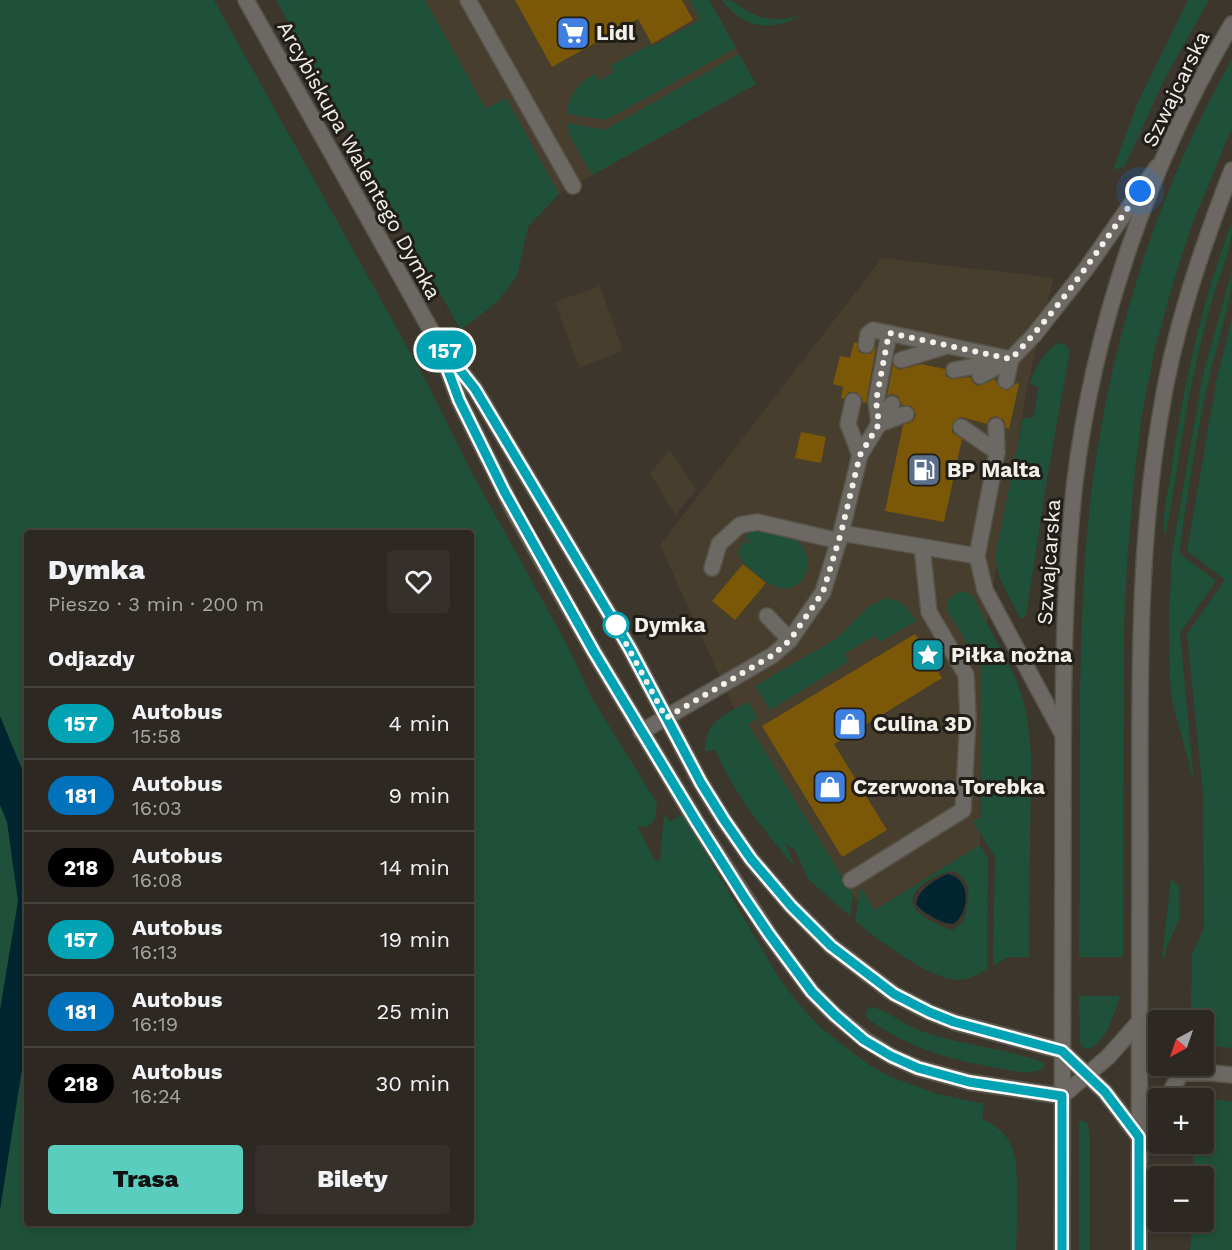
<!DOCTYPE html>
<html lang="pl">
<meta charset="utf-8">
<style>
:root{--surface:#2d2821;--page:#35302a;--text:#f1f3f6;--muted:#a7a6a5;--line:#48443f;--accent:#59cebf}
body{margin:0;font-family:"Work Sans",sans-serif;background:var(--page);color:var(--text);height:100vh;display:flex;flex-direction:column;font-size:22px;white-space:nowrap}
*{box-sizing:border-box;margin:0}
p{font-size:20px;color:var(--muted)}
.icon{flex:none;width:33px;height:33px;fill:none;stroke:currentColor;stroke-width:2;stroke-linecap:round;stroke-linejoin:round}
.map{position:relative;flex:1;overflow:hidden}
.side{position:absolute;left:24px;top:530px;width:450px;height:696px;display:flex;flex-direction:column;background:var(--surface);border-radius:6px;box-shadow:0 3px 9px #0003,0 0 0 2px var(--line)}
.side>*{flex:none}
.badge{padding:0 12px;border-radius:20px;font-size:21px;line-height:39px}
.needle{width:39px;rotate:220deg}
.fabs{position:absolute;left:1148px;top:1010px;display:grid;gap:12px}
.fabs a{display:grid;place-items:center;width:66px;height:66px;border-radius:6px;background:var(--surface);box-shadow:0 3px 9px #0003,0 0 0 2px var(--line);font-size:30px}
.you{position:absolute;width:30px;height:30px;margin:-15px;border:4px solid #fff;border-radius:50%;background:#1a73e8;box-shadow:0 0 0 9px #1a73e833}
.map>.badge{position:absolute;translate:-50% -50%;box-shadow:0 0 0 3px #fff}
h2{padding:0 24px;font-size:22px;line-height:54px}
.round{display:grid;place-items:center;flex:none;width:63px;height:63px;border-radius:6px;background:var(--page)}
.summary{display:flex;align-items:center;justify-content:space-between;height:102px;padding:0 24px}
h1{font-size:28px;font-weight:800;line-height:45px}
.primary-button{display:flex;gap:12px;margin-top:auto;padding:12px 24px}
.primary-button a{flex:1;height:69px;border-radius:6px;background:var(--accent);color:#111;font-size:24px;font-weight:800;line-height:69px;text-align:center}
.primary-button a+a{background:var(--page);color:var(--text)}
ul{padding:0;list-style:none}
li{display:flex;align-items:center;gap:18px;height:72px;padding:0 24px;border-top:2px solid var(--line)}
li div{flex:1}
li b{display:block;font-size:22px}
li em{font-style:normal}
li .badge{min-width:66px;font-weight:700;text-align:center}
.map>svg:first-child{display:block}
</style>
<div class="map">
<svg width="1232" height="1250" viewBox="0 0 1232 1250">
<rect width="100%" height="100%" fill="#3c362c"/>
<g fill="#473e2e">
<polygon points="406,0 709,0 756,84 507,223"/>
<polygon points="882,258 1054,278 1042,321 1026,394 982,652 980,845 871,912 827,872 751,746 660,545"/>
<polygon points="600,286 623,351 579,368 555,302"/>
<polygon points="670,450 696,490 675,515 650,473"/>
</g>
<g fill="#1f513a" fill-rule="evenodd">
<path d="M 0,0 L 214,0 L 425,379 L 472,473 L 566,643 L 593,700 L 657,803 L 655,819 L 646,828 L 637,825 L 655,861 L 660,861 L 664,813 L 670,822 L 683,814 L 779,978 L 798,1003 L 820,1027 L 869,1065 L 891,1077 L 938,1094 L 984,1104 L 982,1119 C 1019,1135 1017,1163 1017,1198 C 1017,1215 1017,1233 1016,1250 L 0,1250 ZM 27,532 L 471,532 L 471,1222 L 27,1222 Z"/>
<polygon points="276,0 425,0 486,109 506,98 559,194 528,227 517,276 498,301 469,324 460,329"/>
<path d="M 690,0 L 709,0 L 736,48 L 606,120 L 567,114 C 567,97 580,82 595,74 L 599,81 L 614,72 L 611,65 L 652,44 L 653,46 L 700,20 Z"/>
<path d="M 722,0 C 738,0 738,7 751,13 C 768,22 784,20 802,15 C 770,32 745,30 722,0 Z"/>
<polygon points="1188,0 1209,0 1164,80 1125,166 1113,170 1137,104"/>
<polygon points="739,54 756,84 592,175 569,134 568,123 605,130"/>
<path d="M 1232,59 L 1232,128 L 1192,224 L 1173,283 L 1154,353 L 1142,414 L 1134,480 L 1127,562 L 1124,629 L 1123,957 L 1079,957 C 1080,873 1080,790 1080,706 C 1081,631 1083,554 1093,479 C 1113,332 1159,188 1232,59 Z"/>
<path d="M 1232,222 C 1232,249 1222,268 1214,293 C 1207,318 1200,344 1195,369 C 1182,424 1177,481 1165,536 C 1161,517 1168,492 1171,473 C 1183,387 1201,303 1232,222 Z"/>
<path d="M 1232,271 C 1232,306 1217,341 1210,375 C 1196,433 1188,493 1179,553 L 1216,581 L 1180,633 L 1194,783 L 1172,700 L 1170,679 L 1169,616 L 1172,552 L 1203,374 Z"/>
<polygon points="1232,318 1232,1048 1205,1045 1203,1020 1193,1020 1191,1017 1192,954 1204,928 1203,793 1187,634 1225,580 1187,551 1217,378"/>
<path d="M 1057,343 L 1064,344 L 1070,350 L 1048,473 L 1026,616 L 1024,618 L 1020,618 L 1000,579 L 995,558 L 1023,418 L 1033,418 L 1039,387 L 1030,384 C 1034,368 1044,353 1057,343 Z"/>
<path d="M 753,531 C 761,531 768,533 776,535 C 783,536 792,537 798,542 C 820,558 802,611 760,577 C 752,570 742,564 738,553 L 742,541 L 748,544 L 750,541 L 744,537 Z"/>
<path d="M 958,592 L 965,592 L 972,595 L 1013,673 C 1036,722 1031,776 1030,828 C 1030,871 1029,914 1029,957 L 1009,957 L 993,965 L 995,857 L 973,822 L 981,817 L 981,666 L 947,610 L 948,600 Z"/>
<path d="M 887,598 C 901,600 909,609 916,621 L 880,642 L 875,635 L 844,654 L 848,662 L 770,710 L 755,686 L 836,639 L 871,605 Z"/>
<path d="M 748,702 L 758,718 L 748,724 L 853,894 L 850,916 L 808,879 L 795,850 L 785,843 L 795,867 C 765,832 733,793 715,749 L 705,752 C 705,720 724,715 748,702 Z"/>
<path d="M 980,845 L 988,858 L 987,969 C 979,974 971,979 961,980 C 933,982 877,939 855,921 L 860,890 L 862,889 L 875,910 ZM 953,871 C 975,881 969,901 964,921 L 953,930 C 943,928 916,915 913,905 C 908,887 939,873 953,871 Z"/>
<polygon points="1171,879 1179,886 1179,920 1167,946 1164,958 1162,957"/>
<path d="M 1079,996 L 1120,996 C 1114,1015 1108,1038 1090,1049 L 1082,1047 L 1080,1043 Z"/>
<path d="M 873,1007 C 891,1013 907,1027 927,1033 C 965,1046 1006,1048 1044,1063 L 1044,1067 C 1034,1076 1017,1072 1004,1069 C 954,1061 909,1049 867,1018 L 865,1014 L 868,1008 Z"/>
<polygon points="1212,1099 1232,1102 1232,1250 1190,1250 1193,1221 1203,1221 1203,1176 1193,1176 1193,1143 1203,1143 1203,1135 1209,1135 1209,1126 1203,1125 1203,1101"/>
<polygon points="1082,1120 1088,1124 1090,1142 1090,1250 1079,1250 1079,1123"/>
</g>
<g fill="#002531">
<polygon points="0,716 27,781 27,1037 0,1210 0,1010 18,901 7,822 0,805"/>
<path d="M 947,874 C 973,878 969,915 953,924 C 942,924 923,913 916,904 C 919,888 934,881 947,874 Z"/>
</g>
<g fill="#7b5708">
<polygon points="515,0 682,0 693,20 652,44 638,19 552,67"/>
<polygon points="854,342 857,343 859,352 864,354 870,354 876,347 866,403 863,403 862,398 856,392 849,392 844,399 841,398 843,387 833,384 840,356 850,358"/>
<polygon points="921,364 945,369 946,376 951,379 970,377 974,384 979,386 995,379 1000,388 1008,390 1016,383 1019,384 1009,429 1006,428 1004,420 996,416 990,418 987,424 961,417 953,422 952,432 962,439 944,522 885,511 903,425 913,421 916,415 912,406 902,405 898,396 892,394 887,396 893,365 899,370"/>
<polygon points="801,432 826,437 821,463 795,458"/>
<polygon points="743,564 766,583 735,620 712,601"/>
<polygon points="915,634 942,678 834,744 887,830 842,857 762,726"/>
</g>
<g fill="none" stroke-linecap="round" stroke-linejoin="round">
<g stroke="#59544a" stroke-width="18">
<g id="service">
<polyline points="468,0 573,186"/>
<polyline points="866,345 868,334 873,330 1011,359"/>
<polyline points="901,360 947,346"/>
<polyline points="954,370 996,362"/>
<polyline points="980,376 1011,359 1034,335 1086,269 1157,167"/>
<polyline points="1006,381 1011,359"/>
<polyline points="853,401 848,424 860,455"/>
<polyline points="879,424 906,414"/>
<polyline points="879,424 892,404"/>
<polyline points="996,426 997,452 977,556 985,590 1063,735"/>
<polyline points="961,427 997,452"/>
<polyline points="841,533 977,556"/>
<polyline points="712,568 719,544 740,525 758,522 839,541"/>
<polyline points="767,616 790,640"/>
<polyline points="641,732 773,655 790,640 823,592 841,533 860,455 879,424 876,401 889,333"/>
<polyline points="851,880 963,810 968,718 966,675 929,612 922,547"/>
</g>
</g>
<g stroke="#59544a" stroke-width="18">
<g id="minor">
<polyline points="1139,1022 1158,1042"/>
<polyline points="1181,1073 1212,1073 1232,1075"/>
<polyline points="1167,1098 1181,1073"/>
<polyline points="1139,1137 1158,1111"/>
</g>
</g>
<g stroke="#59544a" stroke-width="18">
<g id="tertiary">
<polyline points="246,0 437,341 459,400 514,511 594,652 696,821 769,934 812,992 835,1015 864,1039 891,1056 918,1068 969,1082 1062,1096 1108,1057 1139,1022"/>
<polyline points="446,353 475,389 630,649 701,783 724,820 751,859 791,906 831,946 894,994 929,1012 954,1022 1062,1051 1105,1092 1139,1137"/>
<path d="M 1062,1250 C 1062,1111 1062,972 1063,834 C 1063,716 1062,597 1075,481 C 1094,323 1151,160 1232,24"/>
<path d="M 1139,1250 C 1139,1111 1140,972 1140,833 C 1140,694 1137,555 1160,417 C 1173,332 1201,250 1232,170"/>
</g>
</g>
<use href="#service" stroke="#6c6964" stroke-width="15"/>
<use href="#minor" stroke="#6c6964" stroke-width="15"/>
<use href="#tertiary" stroke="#6c6964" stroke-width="15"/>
</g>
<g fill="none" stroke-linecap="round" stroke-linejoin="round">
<g stroke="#fff" stroke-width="14">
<polyline id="line" points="1062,1250 1062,1096 969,1082 918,1068 891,1056 864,1040 835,1015 812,992 769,934 744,897 696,821 594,652 504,491 459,400 437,341 475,389 533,486 630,649 701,783 724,820 751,859 791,906 831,946 894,994 929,1012 954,1022 1062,1051 1105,1092 1139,1137 1139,1250"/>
</g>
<use href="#line" stroke="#00a3b4" stroke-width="9"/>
<path stroke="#f3efe9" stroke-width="6" stroke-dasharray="0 10.8" d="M 616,625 L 666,718 L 773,655 L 790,640 L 823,592 L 841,533 L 860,455 L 879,424 L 876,401 L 889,333 L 1011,359 C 1060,308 1099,249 1140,191"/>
</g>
<defs>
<g id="supermarket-square" transform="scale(1.725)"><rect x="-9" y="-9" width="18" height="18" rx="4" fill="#3f7fe0" stroke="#211e19"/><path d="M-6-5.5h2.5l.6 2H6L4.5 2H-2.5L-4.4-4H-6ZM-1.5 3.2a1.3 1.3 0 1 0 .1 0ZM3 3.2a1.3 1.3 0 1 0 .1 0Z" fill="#fff"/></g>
<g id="fuel-square" transform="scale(1.725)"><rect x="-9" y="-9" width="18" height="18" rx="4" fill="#5c6f8a" stroke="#211e19"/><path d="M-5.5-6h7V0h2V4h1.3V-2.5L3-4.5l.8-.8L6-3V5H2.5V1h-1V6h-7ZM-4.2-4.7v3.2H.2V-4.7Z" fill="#fff"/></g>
<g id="sight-square" transform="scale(1.725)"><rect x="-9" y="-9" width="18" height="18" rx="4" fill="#0f9aa8" stroke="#211e19"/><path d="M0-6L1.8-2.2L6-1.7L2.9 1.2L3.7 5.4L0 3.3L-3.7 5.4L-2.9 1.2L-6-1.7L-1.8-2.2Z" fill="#fff"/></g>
<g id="shop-square" transform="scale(1.725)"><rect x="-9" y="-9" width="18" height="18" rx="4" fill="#3f7fe0" stroke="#211e19"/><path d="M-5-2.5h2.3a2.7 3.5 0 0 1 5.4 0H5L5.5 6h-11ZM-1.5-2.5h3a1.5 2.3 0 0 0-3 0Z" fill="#fff"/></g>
</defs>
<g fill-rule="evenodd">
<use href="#supermarket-square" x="573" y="33"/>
<use href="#fuel-square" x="924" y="470"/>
<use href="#sight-square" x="928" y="655"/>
<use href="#shop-square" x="850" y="724"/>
<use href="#shop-square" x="830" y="787"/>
</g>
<circle fill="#fff" stroke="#00a3b4" stroke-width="3" cx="616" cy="625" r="12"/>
<g text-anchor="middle" stroke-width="6" stroke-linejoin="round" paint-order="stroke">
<g font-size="21" font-weight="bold" fill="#f3efe9" stroke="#211e19" text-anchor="start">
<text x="596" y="40">Lidl</text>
<text x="947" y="477">BP Malta</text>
<text x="951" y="662">Piłka nożna</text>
<text x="873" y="731">Culina 3D</text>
<text x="853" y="794">Czerwona Torebka</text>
</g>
<g font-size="21" fill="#f3efe9" stroke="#211e19">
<text transform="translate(1176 89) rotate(-64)" y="7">Szwajcarska</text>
<text transform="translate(359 160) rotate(61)" y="7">Arcybiskupa Walentego Dymka</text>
<text transform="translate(1049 562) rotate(-86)" y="7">Szwajcarska</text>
</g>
<g font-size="21" font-weight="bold" fill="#f3efe9" stroke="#211e19" text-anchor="start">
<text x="634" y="632">Dymka</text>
</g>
</g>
</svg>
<div class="fabs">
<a><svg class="needle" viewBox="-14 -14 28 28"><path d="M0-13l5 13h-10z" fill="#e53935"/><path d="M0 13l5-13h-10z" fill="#a7a6a5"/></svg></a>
<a>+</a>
<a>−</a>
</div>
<div class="you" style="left:1140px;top:191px"></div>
<b class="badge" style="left:445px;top:350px;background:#00a3b4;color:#fff">157</b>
<section class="side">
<div class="summary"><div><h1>Dymka</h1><p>Pieszo · 3 min · 200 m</p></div><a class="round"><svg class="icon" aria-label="heart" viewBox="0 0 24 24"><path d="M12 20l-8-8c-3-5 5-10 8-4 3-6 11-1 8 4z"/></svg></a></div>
<h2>Odjazdy</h2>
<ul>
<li><span class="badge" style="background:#00a3b4;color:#fff">157</span><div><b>Autobus</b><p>15:58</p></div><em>4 min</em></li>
<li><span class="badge" style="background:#0072bc;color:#fff">181</span><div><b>Autobus</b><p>16:03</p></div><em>9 min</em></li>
<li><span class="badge" style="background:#000;color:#fff">218</span><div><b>Autobus</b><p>16:08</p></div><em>14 min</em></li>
<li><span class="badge" style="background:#00a3b4;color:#fff">157</span><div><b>Autobus</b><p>16:13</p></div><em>19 min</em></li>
<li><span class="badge" style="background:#0072bc;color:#fff">181</span><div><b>Autobus</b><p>16:19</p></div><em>25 min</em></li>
<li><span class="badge" style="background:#000;color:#fff">218</span><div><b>Autobus</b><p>16:24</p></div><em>30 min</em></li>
</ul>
<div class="primary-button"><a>Trasa</a><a>Bilety</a></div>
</section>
</div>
